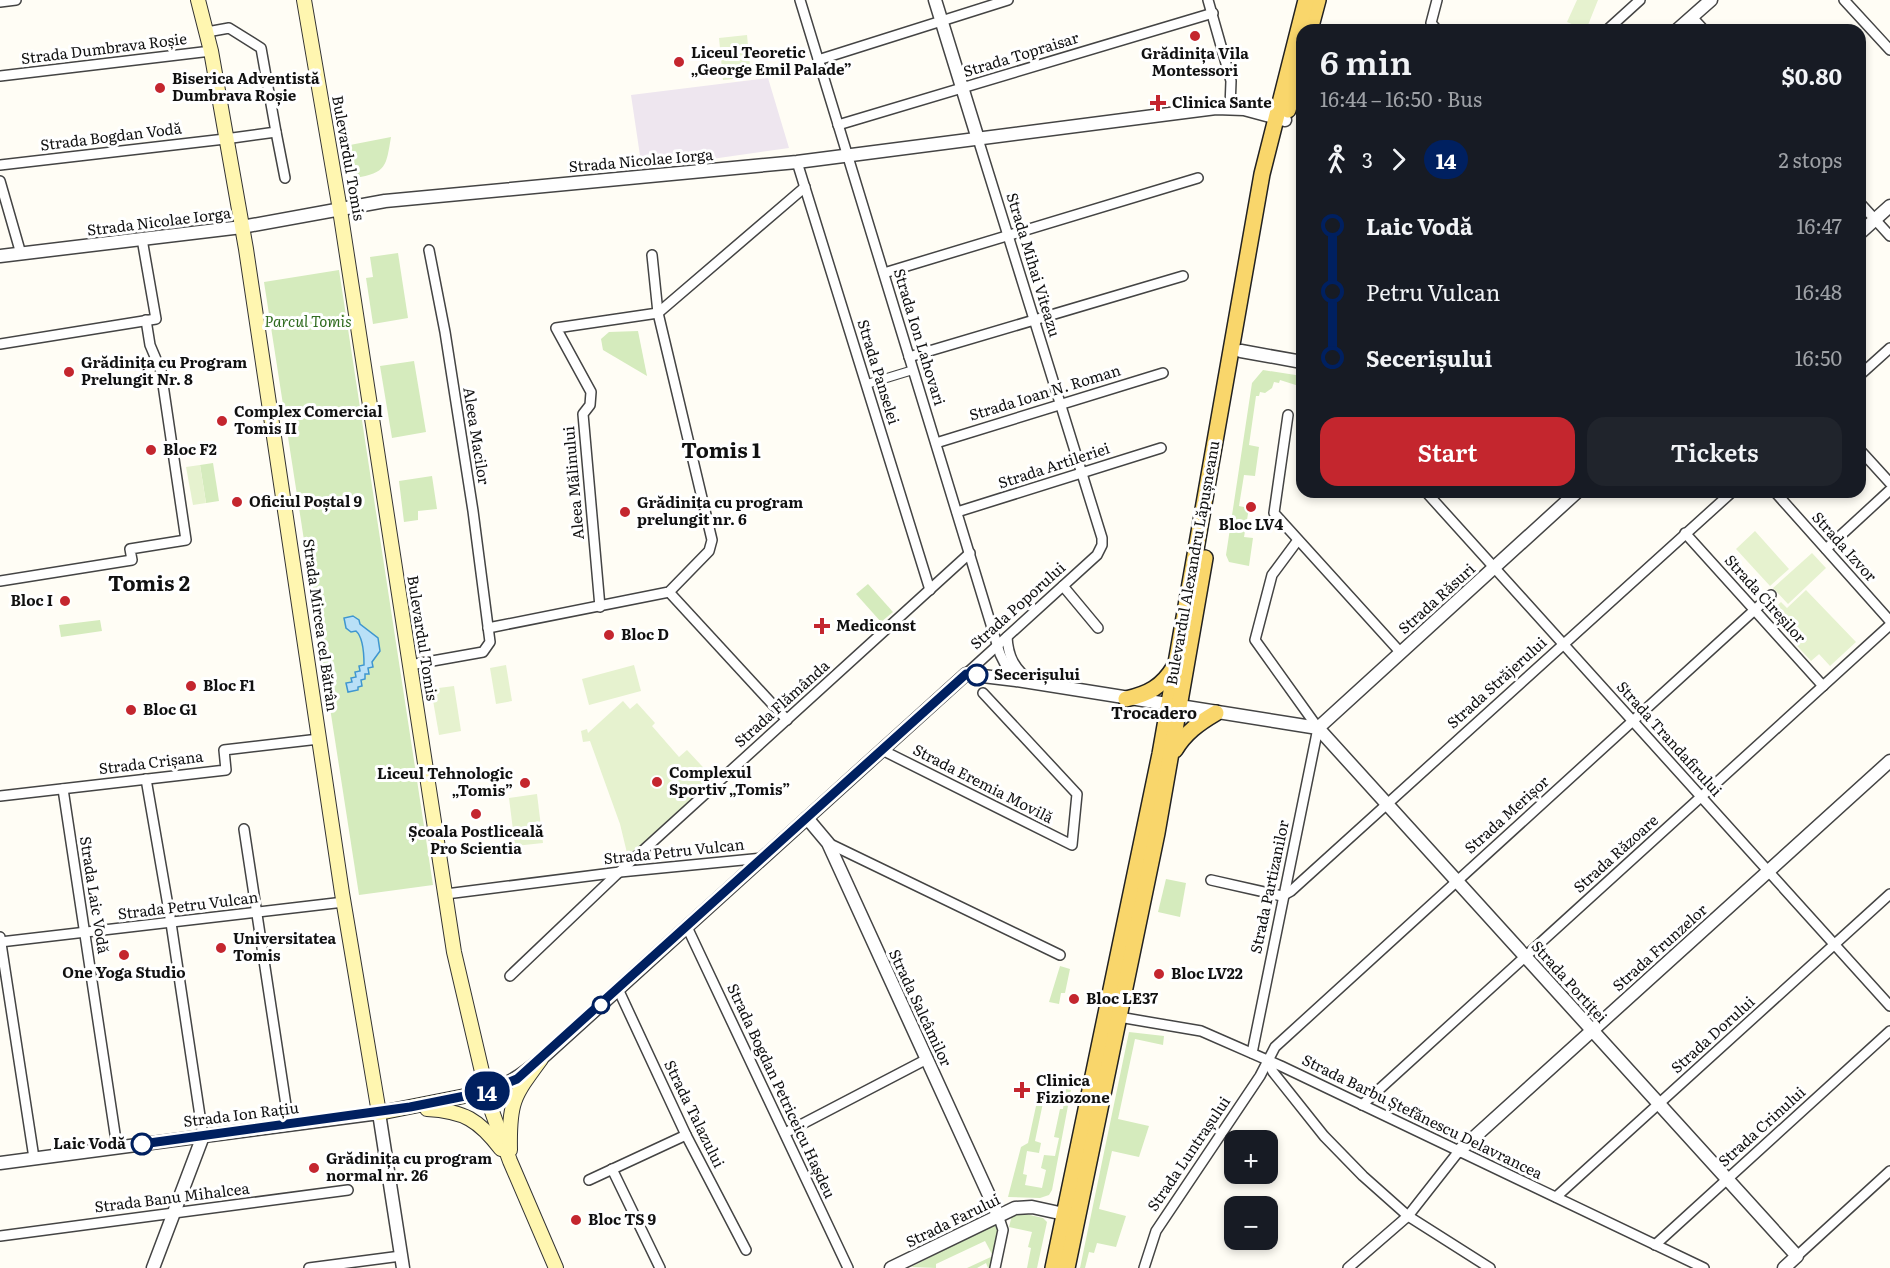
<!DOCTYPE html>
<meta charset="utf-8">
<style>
:root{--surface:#171b24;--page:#20242c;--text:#f1f3f6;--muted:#9ea1a6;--accent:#c4262e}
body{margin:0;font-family:Literata,serif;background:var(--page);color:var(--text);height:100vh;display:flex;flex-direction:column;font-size:22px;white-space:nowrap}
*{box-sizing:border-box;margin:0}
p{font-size:20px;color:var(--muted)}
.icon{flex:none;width:33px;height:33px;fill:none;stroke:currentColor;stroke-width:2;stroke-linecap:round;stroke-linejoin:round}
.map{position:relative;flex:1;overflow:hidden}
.panel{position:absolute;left:1296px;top:24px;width:570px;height:474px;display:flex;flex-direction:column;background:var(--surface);border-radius:18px;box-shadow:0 3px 9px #0003}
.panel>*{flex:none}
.badge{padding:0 12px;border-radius:20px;font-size:21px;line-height:39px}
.fabs{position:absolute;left:1224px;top:1130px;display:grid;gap:12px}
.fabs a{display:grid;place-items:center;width:54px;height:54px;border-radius:12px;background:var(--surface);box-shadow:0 3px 9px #0003;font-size:30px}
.map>.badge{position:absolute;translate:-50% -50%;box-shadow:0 0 0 3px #fff}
.legs{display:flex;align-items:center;gap:9px;height:66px;padding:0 24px;font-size:20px}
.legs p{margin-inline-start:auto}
.summary{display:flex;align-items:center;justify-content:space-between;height:102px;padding:0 24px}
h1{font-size:33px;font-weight:600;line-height:45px}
.action{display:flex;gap:12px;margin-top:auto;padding:12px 24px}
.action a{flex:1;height:69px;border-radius:18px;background:var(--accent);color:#fff;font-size:24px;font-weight:600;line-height:69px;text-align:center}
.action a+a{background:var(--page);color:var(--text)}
ul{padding:0 24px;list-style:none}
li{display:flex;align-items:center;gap:21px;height:66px;font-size:22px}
li i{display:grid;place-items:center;width:9px;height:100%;margin:0 8px;background:currentColor}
li i::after{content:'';width:15px;height:15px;margin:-8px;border:4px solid;border-radius:50%;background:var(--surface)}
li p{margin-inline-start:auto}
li:first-child i{background:linear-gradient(#0000 50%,currentColor 0)}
li:last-child i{background:linear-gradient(currentColor 50%,#0000 0)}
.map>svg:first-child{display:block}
</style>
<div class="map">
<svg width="1890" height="1268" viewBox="0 0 1890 1268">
<rect width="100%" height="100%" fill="#fffdf5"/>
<polygon fill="#eee6ef" points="768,78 789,148 642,169 631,95"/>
<g fill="#d5ebbd">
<path d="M 391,137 C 386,166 387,173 355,178 L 350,145 Z"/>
<polygon points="398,253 408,318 373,324 366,278 373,277 370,257"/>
<polygon points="339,270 433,885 359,895 264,282"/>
<polygon points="638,331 647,376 603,350 601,339 609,332"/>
<polygon points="414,361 426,432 392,438 380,366"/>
<polygon points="1263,370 1302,376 1302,387 1280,380 1279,383 1274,382 1272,388 1265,393 1260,392 1259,396 1256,396 1249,445 1259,447 1255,476 1244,475 1239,506 1249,508 1244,537 1253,538 1249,566 1229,562 1226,555 1252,383"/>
<polygon points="213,463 219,501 206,503 200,465"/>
<polygon points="432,476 437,509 418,511 418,520 404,522 399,481"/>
<polygon points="868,584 893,612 881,622 856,594"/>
<polygon points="100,620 102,631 61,637 59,625"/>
<polygon points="1166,879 1186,883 1180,917 1158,912"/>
<polygon points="1060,966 1070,969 1065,993 1061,993 1059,1004 1049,1002"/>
<polygon points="1129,1032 1164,1036 1163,1045 1135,1039 1118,1119 1149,1126 1139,1157 1112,1151 1099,1209 1126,1216 1116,1247 1097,1243 1094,1253 1089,1252 1085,1268 1080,1268"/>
<polygon points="1041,1083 1052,1086 1050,1099 1044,1098 1035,1141 1041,1143 1039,1153 1027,1151 1023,1174 1027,1175 1025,1185 1042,1188 1046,1170 1041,1168 1044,1155 1055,1156 1059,1138 1054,1137 1060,1109 1063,1109 1066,1089 1071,1090 1052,1190 1049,1195 1040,1198 1008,1197 1021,1147 1028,1143"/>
<polygon points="1021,1213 1043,1218 1047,1222 1037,1268 1027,1268 1031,1248 1028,1247 1032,1232 1009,1227 1012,1215"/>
<polygon points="997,1223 1000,1230 992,1268 988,1268 986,1263 977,1268 967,1268 993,1256 985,1241 936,1264 936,1268 911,1267"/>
</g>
<g fill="#e6f2cf">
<polygon points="1577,0 1598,0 1586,30 1567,22"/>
<polygon points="747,35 751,77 723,80 719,38"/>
<polygon points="200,465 206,503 193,505 186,467"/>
<polygon points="1755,531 1789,569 1770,586 1736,549"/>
<polygon points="1812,553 1826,568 1788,604 1773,588"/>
<polygon points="1806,590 1856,642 1830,666 1819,654 1825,649 1811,661 1768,614 1781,602 1787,608"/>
<polygon points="506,665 512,701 496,704 490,668"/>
<polygon points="634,665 641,691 589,705 582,679"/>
<polygon points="454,686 461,731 439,735 431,689"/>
<polygon points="623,701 630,709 637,703 655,723 652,726 679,757 687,750 714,779 628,857 620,824 590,741 583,742 581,731 587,729 588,733"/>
<polygon points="537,794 543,843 515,846 509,798"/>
</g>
<path fill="#b9e0f7" stroke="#3f96cf" stroke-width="1.5" d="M 353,616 L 359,620 L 360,624 L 378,638 L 380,651 L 372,662 L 373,667 L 368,668 L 369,674 L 365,674 L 365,679 L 361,680 L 362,686 L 358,687 L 358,690 L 348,692 L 346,683 L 352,682 L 351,678 L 356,677 L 355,672 L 360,671 L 359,666 L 364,665 C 364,657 364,638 356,631 L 351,632 L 346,628 L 344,618 Z"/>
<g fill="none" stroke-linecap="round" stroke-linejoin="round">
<g stroke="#444" stroke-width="10">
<polyline id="pedestrian" points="867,384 913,370"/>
</g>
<g stroke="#444" stroke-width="12">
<g id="minor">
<polyline points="800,0 1000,654 1007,668 1016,680"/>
<polyline points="1208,0 1231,81 1230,108"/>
<polyline points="1437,0 1431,23 1437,30"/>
<polyline points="1844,0 1890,50"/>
<polyline points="0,2 16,0"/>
<polyline points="1692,17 1704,30"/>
<polyline points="1607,30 1640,0"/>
<polyline points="818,60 1008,0"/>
<polyline points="0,76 211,51"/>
<polyline points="838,125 1213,13"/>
<polyline points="276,132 285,178"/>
<polyline points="797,162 930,590"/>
<polyline points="0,165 225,139 276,132 261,48 229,28 207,32"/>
<polyline points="0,181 21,254"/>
<polyline points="1860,203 1890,236"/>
<polyline points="884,273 1198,178"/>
<polyline points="658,313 805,187"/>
<polyline points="0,344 156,319 142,239"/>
<polyline points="909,357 1183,276"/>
<polyline points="1860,375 1890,348"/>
<polyline points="1288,415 1274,513 1401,653"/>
<polyline points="936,443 1163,373"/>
<polyline points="1860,450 1890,483"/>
<polyline points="1426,492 1890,1006"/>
<polyline points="1775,492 1890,621"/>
<polyline points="957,512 1161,448"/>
<polyline points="1685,533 1823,686"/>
<polyline points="1826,549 1890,490"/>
<polyline points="0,581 132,560 130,549 186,540 161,371 150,345 146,320"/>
<polyline points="1063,586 1098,628"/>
<polyline points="669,592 787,720"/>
<polyline points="600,607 583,414 590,405 591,392 556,328 658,313"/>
<polyline points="488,628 669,592 709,551 712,540 658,313 652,255"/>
<path d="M 1007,637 C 1008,657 1015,670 1032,682"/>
<polyline points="410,665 483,652 490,642 473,511 445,332 429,250"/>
<polyline points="966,674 1097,555 1102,545 1102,538 978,139"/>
<polyline points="882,750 1072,845 1077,794 983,693"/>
<polyline points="146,779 171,923 203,1136"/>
<polyline points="63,789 117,1147"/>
<polyline points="0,796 226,770 224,750 319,739"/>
<polyline points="244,829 289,1125"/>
<polyline points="828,843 1060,955"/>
<polyline points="1211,880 1282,896 1291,891 1732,492"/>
<polyline points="446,894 620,872 763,858"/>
<polyline points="687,927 848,1268"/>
<polyline points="0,937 34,1158"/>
<polyline points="0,942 344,902"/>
<polyline points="510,976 616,875 970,553"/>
<polyline points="618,989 686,1135 746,1250"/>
<polyline points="1119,1017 1201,1031 1281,1066 1704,1268"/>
<polyline points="1252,1053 1318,728 1255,640 1272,575 1298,540"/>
<polyline points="1267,1060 1273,1072 1324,1136 1363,1176 1408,1216 1490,1268"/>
<polyline points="1362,1105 1890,625"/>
<polyline points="785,1133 927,1059"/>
<polyline points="612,1169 660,1268"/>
<polyline points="589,1180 686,1135"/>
<polyline points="1556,1197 1890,894"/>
<polyline points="0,1236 348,1190"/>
<polyline points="1655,1245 1890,1031"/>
<polyline points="1797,1256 1890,1171"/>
<polyline points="309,1268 401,1256"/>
<polyline points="995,1268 1003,1230 998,1215"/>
<polyline points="1144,1268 1156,1231 1260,1076 1275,1047 1771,595"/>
<polyline points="1348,1268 1408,1216 1459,1151"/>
</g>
</g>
<g stroke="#444" stroke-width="15">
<g id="tertiary">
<polyline points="935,0 978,139"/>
<polyline points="1677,30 1711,0"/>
<polyline points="1860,233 1890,206"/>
<polyline points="0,256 242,227 385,201 797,162 1216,108 1244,109 1285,120"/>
<polyline points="1241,351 1302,362"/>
<polyline points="1318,728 1797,1256 1784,1268"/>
<polyline points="1318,728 1577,492"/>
<polyline points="807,818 828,843 998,1215"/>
<path d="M 485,1092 C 509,1084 522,1075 541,1059 L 966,674 L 1016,680 L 1318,728"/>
<polyline points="1459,1151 1890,761"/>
<polyline points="0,1163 379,1113 403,1268"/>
<polyline points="153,1268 203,1136"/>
<polyline points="891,1268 1015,1208 1032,1207 1064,1214"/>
</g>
</g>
<g stroke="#333" stroke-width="16">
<g id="secondary">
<polyline points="198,0 211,51 246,249 342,893 379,1113 485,1092"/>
<polyline points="304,0 340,210 454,952 490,1106 510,1161 556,1268"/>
<path d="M 427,1109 C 464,1111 479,1120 501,1149"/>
<path d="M 510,1150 C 509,1102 513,1097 541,1059"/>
</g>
</g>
<g stroke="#222" stroke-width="18">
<g id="primary">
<polyline points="1310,30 1318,0"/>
<polyline points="1288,110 1302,58"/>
<path d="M 1126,699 C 1148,694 1162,687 1174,667"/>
<path d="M 1175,750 C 1185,733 1199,723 1216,713"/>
<polyline points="1053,1268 1160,754 1262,174 1306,0"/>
<polyline points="1067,1268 1157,833 1205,558"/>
</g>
</g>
<use href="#pedestrian" stroke="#fff" stroke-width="8"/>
<use href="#minor" stroke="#fff" stroke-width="9"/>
<use href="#tertiary" stroke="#fff" stroke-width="12"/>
<use href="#secondary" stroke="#fff6b0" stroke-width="14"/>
<use href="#primary" stroke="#f9d66b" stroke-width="15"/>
</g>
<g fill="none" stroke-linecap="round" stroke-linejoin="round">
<g stroke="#fff" stroke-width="14">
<polyline id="line-1" points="142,1144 410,1107 485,1092 517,1079 966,674 977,675"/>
</g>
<use href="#line-1" stroke="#002060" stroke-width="9"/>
</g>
<g fill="#c4262e" stroke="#fff" stroke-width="2">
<circle cx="1195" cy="36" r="6"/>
<circle cx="679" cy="62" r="6"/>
<circle cx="160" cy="88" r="6"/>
<path d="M1155 94h6v6h6v6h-6v6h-6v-6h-6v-6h6z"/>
<circle cx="69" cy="372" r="6"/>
<circle cx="222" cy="421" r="6"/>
<circle cx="151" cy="450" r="6"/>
<circle cx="237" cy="502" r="6"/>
<circle cx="1251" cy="507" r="6"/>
<circle cx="625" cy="512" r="6"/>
<circle cx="65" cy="601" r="6"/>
<path d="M819 617h6v6h6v6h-6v6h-6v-6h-6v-6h6z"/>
<circle cx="609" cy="635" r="6"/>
<circle cx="191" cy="686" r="6"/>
<circle cx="131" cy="710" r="6"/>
<circle cx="657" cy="782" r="6"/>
<circle cx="525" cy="783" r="6"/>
<circle cx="476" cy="814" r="6"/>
<circle cx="221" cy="948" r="6"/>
<circle cx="124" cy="955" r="6"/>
<circle cx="1159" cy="974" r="6"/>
<circle cx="1074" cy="999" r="6"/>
<path d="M1019 1081h6v6h6v6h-6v6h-6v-6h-6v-6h6z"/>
<circle cx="314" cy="1168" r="6"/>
<circle cx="576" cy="1220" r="6"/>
</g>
<g fill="#fff" stroke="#002060" stroke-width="3">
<circle cx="977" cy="675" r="10"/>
<circle cx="601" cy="1005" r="8"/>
<circle cx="142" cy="1144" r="10"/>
</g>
<g text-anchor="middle" stroke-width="6" stroke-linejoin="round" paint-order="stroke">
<g font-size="15" fill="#111" stroke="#fff">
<text transform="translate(104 49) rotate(-7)" y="5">Strada Dumbrava Roșie</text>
<text transform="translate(1021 55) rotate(-17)" y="5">Strada Topraisar</text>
<text transform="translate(111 137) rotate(-7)" y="5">Strada Bogdan Vodă</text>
<text transform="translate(348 158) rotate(80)" y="5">Bulevardul Tomis</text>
<text transform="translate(641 161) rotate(-5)" y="5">Strada Nicolae Iorga</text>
<text transform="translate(159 222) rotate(-7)" y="5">Strada Nicolae Iorga</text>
<text transform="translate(1033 265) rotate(73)" y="5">Strada Mihai Viteazu</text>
<text transform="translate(919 337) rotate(73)" y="5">Strada Ion Lahovari</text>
<text transform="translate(878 372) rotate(73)" y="5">Strada Panselei</text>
<text transform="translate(1045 393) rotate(-17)" y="5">Strada Ioan N. Roman</text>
<text transform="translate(476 436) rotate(81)" y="5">Aleea Macilor</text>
<text transform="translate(1054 466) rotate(-18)" y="5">Strada Artileriei</text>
<text transform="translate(574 483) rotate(-95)" y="5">Aleea Mălinului</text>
<text transform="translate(1844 547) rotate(48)" y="5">Strada Izvor</text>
<text transform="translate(1193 563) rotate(-80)" y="5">Bulevardul Alexandru Lăpușneanu</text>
<text transform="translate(1437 599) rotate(-42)" y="5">Strada Răsuri</text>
<text transform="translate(1765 599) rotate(48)" y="5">Strada Cireșilor</text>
<text transform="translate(1018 606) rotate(-42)" y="5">Strada Poporului</text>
<text transform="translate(320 625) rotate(82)" y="5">Strada Mircea cel Bătrân</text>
<text transform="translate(422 638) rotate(81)" y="5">Bulevardul Tomis</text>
<text transform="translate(1497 683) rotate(-42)" y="5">Strada Străjerului</text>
<text transform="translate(782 704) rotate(-42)" y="5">Strada Flămânda</text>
<text transform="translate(1669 739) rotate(48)" y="5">Strada Trandafirului</text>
<text transform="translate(151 763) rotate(-7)" y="5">Strada Crișana</text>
<text transform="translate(983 784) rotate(27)" y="5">Strada Eremia Movilă</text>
<text transform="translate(1507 815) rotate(-42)" y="5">Strada Merișor</text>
<text transform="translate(674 852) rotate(-6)" y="5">Strada Petru Vulcan</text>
<text transform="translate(1616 854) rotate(-42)" y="5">Strada Răzoare</text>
<text transform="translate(1270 887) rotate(-78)" y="5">Strada Partizanilor</text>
<text transform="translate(94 895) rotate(81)" y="5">Strada Laic Vodă</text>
<text transform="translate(188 906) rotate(-7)" y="5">Strada Petru Vulcan</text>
<text transform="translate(1660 948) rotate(-42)" y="5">Strada Frunzelor</text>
<text transform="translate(1569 982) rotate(48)" y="5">Strada Portiței</text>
<text transform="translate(920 1008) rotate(65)" y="5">Strada Salcâmilor</text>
<text transform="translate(1713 1035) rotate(-42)" y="5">Strada Dorului</text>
<text transform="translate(781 1091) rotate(65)" y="5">Strada Bogdan Petriceicu Hașdeu</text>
<text transform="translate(694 1114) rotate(64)" y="5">Strada Talazului</text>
<text transform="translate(241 1115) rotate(-7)" y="5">Strada Ion Rațiu</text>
<text transform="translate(1422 1117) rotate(26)" y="5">Strada Barbu Ștefănescu Delavrancea</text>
<text transform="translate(1762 1127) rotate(-42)" y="5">Strada Crinului</text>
<text transform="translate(1189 1154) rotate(-56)" y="5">Strada Luntrașului</text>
<text transform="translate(172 1198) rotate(-7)" y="5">Strada Banu Mihalcea</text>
<text transform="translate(953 1221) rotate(-26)" y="5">Strada Farului</text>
</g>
<g font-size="15" font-weight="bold" fill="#111" stroke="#fff" text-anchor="start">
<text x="691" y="58">Liceul Teoretic<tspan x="691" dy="17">„George Emil Palade”</tspan></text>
<text x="1195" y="59" text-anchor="middle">Grădinița Vila<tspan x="1195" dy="17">Montessori</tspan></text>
<text x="172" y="84">Biserica Adventistă<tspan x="172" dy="17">Dumbrava Roșie</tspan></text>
<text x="1172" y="108">Clinica Sante</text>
<text x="81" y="368">Grădinița cu Program<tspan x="81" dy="17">Prelungit Nr. 8</tspan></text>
<text x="234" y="417">Complex Comercial<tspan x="234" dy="17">Tomis II</tspan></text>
<text x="163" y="455">Bloc F2</text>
<text x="249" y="507">Oficiul Poștal 9</text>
<text x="637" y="508">Grădinița cu program<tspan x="637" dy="17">prelungit nr. 6</tspan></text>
<text x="1251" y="530" text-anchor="middle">Bloc LV4</text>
<text x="53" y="606" text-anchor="end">Bloc I</text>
<text x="836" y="631">Mediconst</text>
<text x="621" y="640">Bloc D</text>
<text x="203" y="691">Bloc F1</text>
<text x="143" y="715">Bloc G1</text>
<text x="669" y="778">Complexul<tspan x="669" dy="17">Sportiv „Tomis”</tspan></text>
<text x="513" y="779" text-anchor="end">Liceul Tehnologic<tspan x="513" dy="17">„Tomis”</tspan></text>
<text x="476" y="837" text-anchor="middle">Școala Postliceală<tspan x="476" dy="17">Pro Scientia</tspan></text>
<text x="233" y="944">Universitatea<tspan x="233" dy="17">Tomis</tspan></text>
<text x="124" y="978" text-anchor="middle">One Yoga Studio</text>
<text x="1171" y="979">Bloc LV22</text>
<text x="1086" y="1004">Bloc LE37</text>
<text x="1036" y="1086">Clinica<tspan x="1036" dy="17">Fiziozone</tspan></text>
<text x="326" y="1164">Grădinița cu program<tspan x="326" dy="17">normal nr. 26</tspan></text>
<text x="588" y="1225">Bloc TS 9</text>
</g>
<g font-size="15" font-style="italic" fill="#2f6b1f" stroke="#fff">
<text x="308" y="327">Parcul Tomis</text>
</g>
<g font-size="15" font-weight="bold" fill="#111" stroke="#fff" text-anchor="start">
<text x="994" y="680">Secerișului</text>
<text x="126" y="1149" text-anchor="end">Laic Vodă</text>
</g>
<g font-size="16" font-weight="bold" fill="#111" stroke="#fff">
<text x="1154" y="719">Trocadero</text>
</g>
<g font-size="21" font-weight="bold" fill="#111" stroke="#fff">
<text x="721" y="458">Tomis 1</text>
<text x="149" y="591">Tomis 2</text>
</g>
</g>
</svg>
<div class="fabs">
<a>+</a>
<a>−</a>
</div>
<b class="badge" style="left:487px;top:1091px;background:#002060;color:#fff">14</b>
<section class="panel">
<div class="summary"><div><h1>6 min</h1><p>16:44 – 16:50 · Bus</p></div><b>$0.80</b></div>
<div class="legs"><svg class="icon" aria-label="walk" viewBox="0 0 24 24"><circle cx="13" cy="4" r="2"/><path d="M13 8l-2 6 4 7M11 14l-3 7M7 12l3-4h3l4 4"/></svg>3<svg class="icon" aria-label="forward" viewBox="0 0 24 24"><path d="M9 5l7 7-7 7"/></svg><b class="badge" style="background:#002060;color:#fff">14</b><p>2 stops</p></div>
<ul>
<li><i style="color:#002060"></i><b>Laic Vodă</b><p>16:47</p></li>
<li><i style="color:#002060"></i><span>Petru Vulcan</span><p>16:48</p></li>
<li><i style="color:#002060"></i><b>Secerișului</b><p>16:50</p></li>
</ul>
<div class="action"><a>Start</a><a>Tickets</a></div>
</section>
</div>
